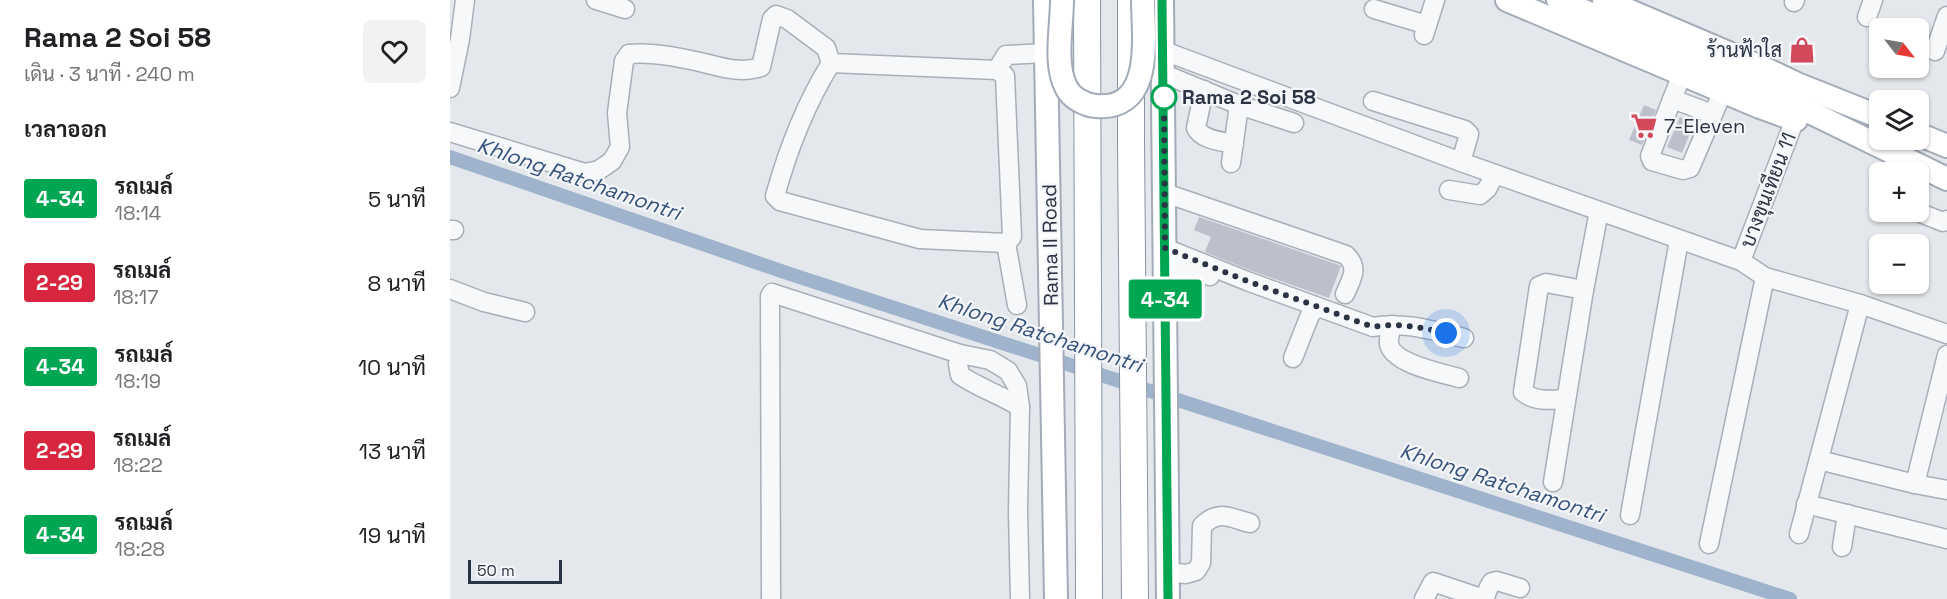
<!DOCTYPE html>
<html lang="th">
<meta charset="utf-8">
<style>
:root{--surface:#fff;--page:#f2f2f2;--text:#202124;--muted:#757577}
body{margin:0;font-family:"Space Grotesk",Sarabun,sans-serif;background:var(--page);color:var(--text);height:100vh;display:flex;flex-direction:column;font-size:22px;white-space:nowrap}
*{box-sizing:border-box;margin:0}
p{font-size:20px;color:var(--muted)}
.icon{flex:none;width:33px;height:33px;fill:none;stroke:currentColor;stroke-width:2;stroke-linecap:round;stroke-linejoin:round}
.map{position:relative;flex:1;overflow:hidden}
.details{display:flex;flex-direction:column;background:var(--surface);width:450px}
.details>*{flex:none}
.badge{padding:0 12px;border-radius:4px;font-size:21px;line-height:39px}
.needle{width:39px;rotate:121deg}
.controls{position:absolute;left:1419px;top:18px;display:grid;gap:12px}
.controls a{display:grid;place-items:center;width:60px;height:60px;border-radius:9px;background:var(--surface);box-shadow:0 2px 4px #0004;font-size:30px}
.scale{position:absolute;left:18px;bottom:15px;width:94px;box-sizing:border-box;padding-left:6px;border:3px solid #2b3445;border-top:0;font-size:16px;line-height:21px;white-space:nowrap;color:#2b3445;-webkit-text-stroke:4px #f4f6f9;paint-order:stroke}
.you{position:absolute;width:30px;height:30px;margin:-15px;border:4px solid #fff;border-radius:50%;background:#1a73e8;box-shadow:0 0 0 9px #1a73e833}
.map>.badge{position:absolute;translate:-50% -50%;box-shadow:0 0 0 3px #fff}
h2{padding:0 24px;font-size:22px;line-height:54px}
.round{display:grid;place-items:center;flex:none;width:63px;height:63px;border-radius:9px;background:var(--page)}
.head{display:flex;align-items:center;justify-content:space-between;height:102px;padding:0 24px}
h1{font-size:28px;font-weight:600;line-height:45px}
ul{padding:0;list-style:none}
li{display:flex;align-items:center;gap:18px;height:84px;padding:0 24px}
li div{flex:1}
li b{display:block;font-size:22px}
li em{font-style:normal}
li .badge{min-width:66px;font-weight:700;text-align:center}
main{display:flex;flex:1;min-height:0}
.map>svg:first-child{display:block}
</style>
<main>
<section class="details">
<div class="head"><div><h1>Rama 2 Soi 58</h1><p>เดิน · 3 นาที · 240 m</p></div><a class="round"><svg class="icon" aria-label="heart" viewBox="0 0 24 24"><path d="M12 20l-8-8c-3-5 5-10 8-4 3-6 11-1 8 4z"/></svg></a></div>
<h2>เวลาออก</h2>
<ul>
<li><span class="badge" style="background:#00a651;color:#fff">4-34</span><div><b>รถเมล์</b><p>18:14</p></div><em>5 นาที</em></li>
<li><span class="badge" style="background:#d7263d;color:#fff">2-29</span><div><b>รถเมล์</b><p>18:17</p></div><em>8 นาที</em></li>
<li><span class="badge" style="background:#00a651;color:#fff">4-34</span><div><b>รถเมล์</b><p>18:19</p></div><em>10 นาที</em></li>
<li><span class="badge" style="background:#d7263d;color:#fff">2-29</span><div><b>รถเมล์</b><p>18:22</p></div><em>13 นาที</em></li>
<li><span class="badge" style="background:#00a651;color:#fff">4-34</span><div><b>รถเมล์</b><p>18:28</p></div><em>19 นาที</em></li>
</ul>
</section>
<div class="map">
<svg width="1497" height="599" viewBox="0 0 1497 599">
<rect width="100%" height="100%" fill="#e4e7ec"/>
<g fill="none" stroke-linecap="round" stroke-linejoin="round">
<polyline stroke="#9fb4cc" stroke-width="14" points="0,157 340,274 1340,599"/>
</g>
<g fill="#bbc0ca">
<polygon points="1194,105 1206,110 1192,145 1179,140"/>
<polygon points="1230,117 1244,123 1232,153 1217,147"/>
<polygon points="749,217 889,265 891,266 879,298 802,271 755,252 761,237 744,230"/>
</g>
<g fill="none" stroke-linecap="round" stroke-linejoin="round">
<g stroke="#a9aeb7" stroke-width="21">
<g id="minor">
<polyline points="146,0 175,9"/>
<polyline points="1344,2 1345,0"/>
<polyline points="924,9 977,25"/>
<polyline points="1417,17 1423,0"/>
<polyline points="974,35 985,0"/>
<polyline points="714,51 1011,162 1291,261 1315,277 1410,304 1497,334"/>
<polyline points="1485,51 1497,16"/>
<path d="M 381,63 C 355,105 338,149 325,196 L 330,201 L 470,239 L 556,243"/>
<polyline points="381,63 547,70 555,76 562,237 556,243"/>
<polyline points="547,70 556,55 597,53"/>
<polyline points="714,74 789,105 844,123"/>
<polyline points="1232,74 1200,156 1202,161 1233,170 1240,168 1273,91"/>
<polyline points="0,88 10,39 15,0"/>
<path d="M 754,90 L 746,128 C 752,140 771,141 784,144"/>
<polyline points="1222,99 1263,114"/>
<polyline points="923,101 1015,130 1019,134 1011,162"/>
<path d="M 0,132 L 135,173 L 149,170 L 162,161 L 170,147 L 167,113 L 174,61 L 179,54 C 203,52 227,57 250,62 C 271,67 290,74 311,67 L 322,19 L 326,15 L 337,19 L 376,48 L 381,63"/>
<polyline points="781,163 789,105"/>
<polyline points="999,190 1030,195 1037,189 1045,174"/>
<path d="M 715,193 L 896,255 C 910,269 901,279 895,294"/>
<polyline points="1468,212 1493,222 1497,220"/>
<polyline points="0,230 4,230"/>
<polyline points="556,243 567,305"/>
<path d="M 715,248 L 797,281 L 923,327 C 953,321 985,331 1014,338"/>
<polyline points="1291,261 1345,119"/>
<path d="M 714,272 C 731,270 744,270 760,276"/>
<polyline points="0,289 34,302 75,312"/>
<path d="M 942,325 C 941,331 938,338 939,344 C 943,364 992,373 1009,378"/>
<polyline points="510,354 540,360 558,371 567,386 570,407 568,511 570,599"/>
<polyline points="843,358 860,315 866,307"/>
<path d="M 1115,399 C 1101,400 1085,402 1073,392 L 1089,286 L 1096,283 L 1134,290"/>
<polyline points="1369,460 1465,484 1497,490"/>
<polyline points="1103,482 1134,290 1149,211"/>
<polyline points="1465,484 1497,355"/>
<polyline points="1356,504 1497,539"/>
<polyline points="1180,515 1229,240"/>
<polyline points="1349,534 1410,304"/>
<polyline points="1259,544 1315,277"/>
<polyline points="1392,547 1397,514"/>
<path d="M 717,572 L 736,574 L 746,571 L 751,563 L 752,526 C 768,509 780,518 800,523"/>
<path d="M 321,599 L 320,296 L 322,293 L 510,354 L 508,364 L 510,375 C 529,388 551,395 570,407"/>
<polyline points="974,599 983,582 1034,599"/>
<polyline points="1034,599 1039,587 1042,582 1047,581 1070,588"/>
</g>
</g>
<g stroke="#a3abb8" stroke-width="26">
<g id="major">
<polyline points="595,0 606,599"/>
<polyline points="712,0 718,599"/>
<polyline points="1057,0 1310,107 1346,120"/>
<polyline points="1108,0 1282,74 1497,179"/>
<polyline points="1154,0 1309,66 1347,84 1430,117"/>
<polyline points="1468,134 1497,146"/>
</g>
</g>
<g stroke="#8b94a3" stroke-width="28">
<g id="highway">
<polyline points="637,0 639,599"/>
<polyline points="681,0 681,143 685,599"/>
</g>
</g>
<use href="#minor" stroke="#f7f8fa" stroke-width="18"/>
<use href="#major" stroke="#fff" stroke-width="22"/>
<use href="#highway" stroke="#fff" stroke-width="26"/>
<g stroke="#a3abb8" stroke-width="26" stroke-linecap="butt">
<path id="major-bridge" d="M 612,0 C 612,26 604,64 616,87 C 621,98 635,105 646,106 C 705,111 693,36 693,0"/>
</g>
<use href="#major-bridge" stroke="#fff" stroke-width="22"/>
</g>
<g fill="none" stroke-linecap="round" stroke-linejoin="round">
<g stroke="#fff" stroke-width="14">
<polyline id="line" points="712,0 718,599"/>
</g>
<use href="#line" stroke="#00a651" stroke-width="9"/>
<path stroke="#2b3445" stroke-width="6" stroke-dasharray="0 10.8" d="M 714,97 L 715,248 L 797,281 L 923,327 C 948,322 972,328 996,333"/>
</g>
<defs>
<g id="shop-bare" transform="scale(2.07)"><path d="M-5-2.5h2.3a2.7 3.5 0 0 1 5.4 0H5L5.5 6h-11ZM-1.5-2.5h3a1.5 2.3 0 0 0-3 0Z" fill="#d1495b" stroke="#f4f6f9" stroke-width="2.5" paint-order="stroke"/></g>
<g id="supermarket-bare" transform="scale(2.07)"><path d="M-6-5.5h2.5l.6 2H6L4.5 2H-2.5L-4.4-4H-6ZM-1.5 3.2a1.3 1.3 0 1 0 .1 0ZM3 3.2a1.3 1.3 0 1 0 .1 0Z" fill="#d1495b" stroke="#f4f6f9" stroke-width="2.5" paint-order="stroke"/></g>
</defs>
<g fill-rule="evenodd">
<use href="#shop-bare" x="1352" y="50"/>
<use href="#supermarket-bare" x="1194" y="126"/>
</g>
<circle fill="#fff" stroke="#00a651" stroke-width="3" cx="714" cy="97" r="12"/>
<g text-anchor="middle" stroke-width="4.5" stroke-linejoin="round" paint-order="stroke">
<g font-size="20" fill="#2b3445" stroke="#f4f6f9" text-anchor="end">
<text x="1332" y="57">ร้านฟ้าใส</text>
<text x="1214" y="133" text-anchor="start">7-Eleven</text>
</g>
<g font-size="20" font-weight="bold" fill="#2b3445" stroke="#f4f6f9" text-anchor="start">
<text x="732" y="104">Rama 2 Soi 58</text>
</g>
<g font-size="20" fill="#2b3445" stroke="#f4f6f9">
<text transform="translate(1318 190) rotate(-69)" y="7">บางขุนเทียน 11</text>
<text transform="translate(600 245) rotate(-91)" y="7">Rama II Road</text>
</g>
<g font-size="21" font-style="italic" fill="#34527a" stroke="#f4f6f9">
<text transform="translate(129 179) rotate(19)" y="7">Khlong Ratchamontri</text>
<text transform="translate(590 333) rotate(18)" y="7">Khlong Ratchamontri</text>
<text transform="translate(1052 483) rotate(18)" y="7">Khlong Ratchamontri</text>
</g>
</g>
</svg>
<div class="controls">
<a><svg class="needle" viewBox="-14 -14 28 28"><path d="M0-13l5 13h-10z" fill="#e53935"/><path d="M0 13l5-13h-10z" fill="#757577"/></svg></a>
<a><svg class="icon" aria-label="layers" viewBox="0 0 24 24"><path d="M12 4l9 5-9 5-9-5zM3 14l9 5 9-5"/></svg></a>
<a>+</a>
<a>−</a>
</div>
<div class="scale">50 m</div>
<div class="you" style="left:996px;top:333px"></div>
<b class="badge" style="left:715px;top:299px;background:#00a651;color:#fff">4-34</b>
</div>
</main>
